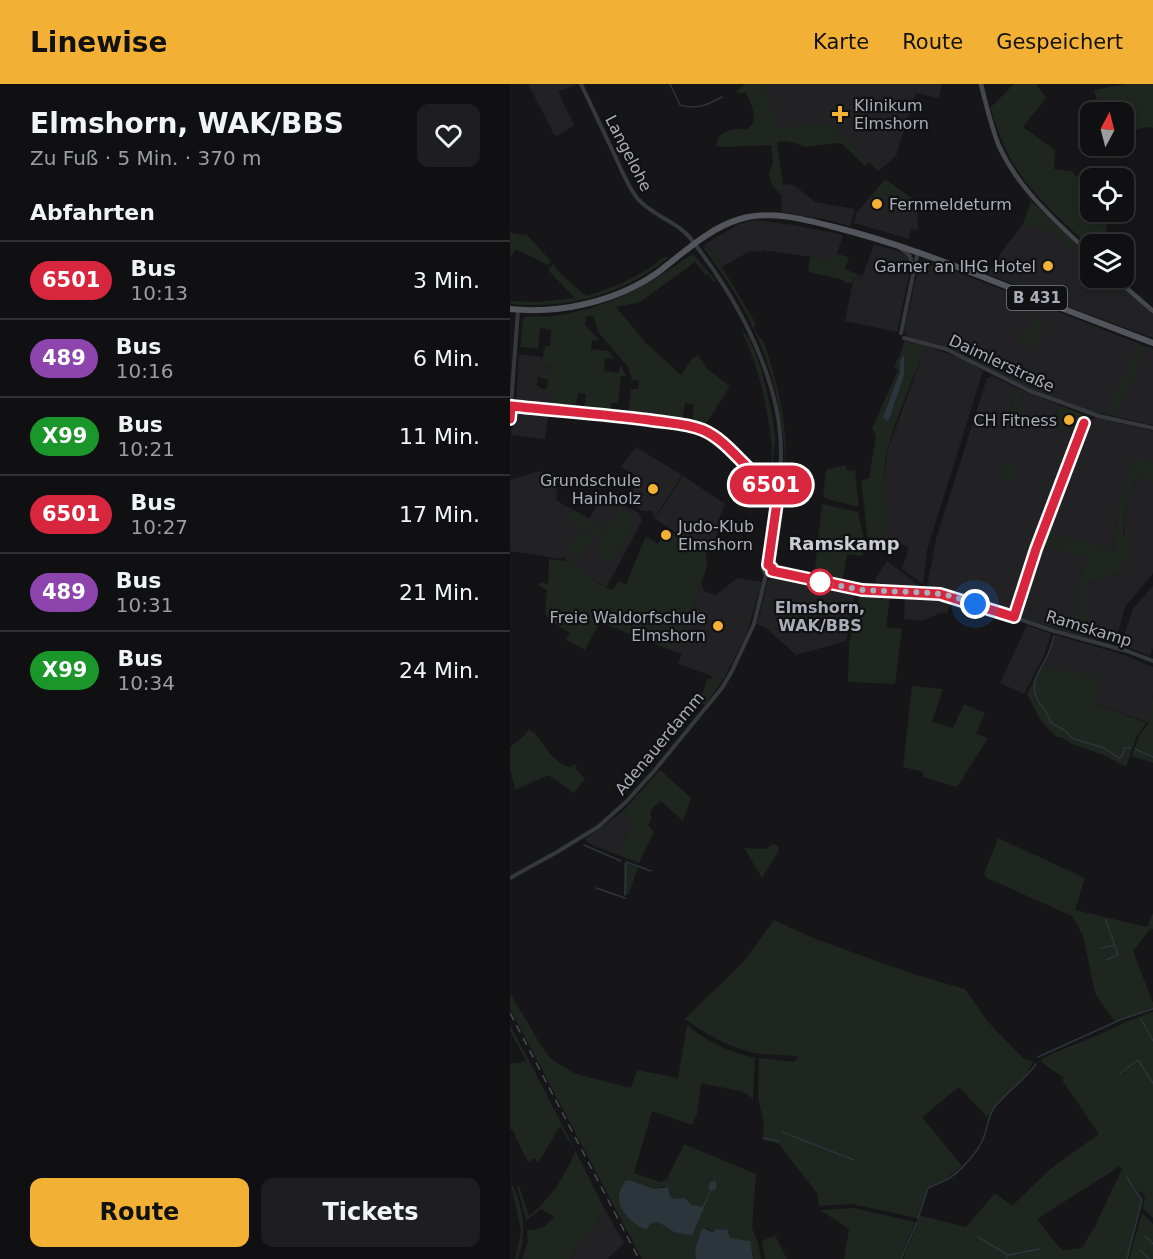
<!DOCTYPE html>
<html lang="de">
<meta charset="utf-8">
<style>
:root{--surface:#101012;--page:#1e1e20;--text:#f1f3f6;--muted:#9c9d9f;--line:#303032;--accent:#f2b134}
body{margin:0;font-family:"DejaVu Sans",sans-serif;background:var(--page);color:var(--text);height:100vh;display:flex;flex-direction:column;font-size:22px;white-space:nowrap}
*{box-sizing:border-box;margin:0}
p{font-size:20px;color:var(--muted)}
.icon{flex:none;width:33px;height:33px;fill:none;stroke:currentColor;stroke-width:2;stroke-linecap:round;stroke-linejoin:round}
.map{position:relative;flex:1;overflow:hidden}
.side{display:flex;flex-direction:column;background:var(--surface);width:510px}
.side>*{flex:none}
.badge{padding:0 12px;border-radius:20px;font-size:21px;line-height:39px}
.needle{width:39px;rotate:7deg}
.tools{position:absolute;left:570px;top:18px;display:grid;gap:12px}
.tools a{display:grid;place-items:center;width:54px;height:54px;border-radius:12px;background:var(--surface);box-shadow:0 3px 9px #0003,0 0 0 2px var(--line);font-size:30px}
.you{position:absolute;width:30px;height:30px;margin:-15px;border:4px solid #fff;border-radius:50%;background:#1a73e8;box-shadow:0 0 0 9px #1a73e833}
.map>.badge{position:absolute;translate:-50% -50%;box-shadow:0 0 0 3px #fff}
h2{padding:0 30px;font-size:22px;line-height:54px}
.round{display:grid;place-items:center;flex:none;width:63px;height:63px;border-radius:12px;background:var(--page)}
.head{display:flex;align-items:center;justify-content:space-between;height:102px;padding:0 30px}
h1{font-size:28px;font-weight:600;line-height:45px}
.button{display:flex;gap:12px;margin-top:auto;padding:12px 30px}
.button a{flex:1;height:69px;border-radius:12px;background:var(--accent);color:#111;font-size:24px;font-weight:600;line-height:69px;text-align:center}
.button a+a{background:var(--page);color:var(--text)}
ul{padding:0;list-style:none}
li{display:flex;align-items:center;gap:18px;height:78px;padding:0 30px;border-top:2px solid var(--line)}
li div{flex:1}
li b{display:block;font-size:22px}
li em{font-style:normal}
li .badge{min-width:66px;font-weight:700;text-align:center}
header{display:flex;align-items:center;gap:36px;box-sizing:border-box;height:84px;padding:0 30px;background:var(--accent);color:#111}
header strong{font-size:28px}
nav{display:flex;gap:33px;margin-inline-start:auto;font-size:21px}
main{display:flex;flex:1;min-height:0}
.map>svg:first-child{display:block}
</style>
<header>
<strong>Linewise</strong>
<nav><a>Karte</a><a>Route</a><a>Gespeichert</a></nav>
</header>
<main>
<section class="side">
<div class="head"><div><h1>Elmshorn, WAK/BBS</h1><p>Zu Fuß · 5 Min. · 370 m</p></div><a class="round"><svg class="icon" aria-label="heart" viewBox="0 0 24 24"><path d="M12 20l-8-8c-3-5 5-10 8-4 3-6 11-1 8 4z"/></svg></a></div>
<h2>Abfahrten</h2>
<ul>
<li><span class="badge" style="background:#d7263d;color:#fff">6501</span><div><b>Bus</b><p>10:13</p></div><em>3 Min.</em></li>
<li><span class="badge" style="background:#8e44ad;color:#fff">489</span><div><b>Bus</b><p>10:16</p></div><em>6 Min.</em></li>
<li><span class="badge" style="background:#1a962b;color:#fff">X99</span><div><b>Bus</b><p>10:21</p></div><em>11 Min.</em></li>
<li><span class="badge" style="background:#d7263d;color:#fff">6501</span><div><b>Bus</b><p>10:27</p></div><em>17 Min.</em></li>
<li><span class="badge" style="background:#8e44ad;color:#fff">489</span><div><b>Bus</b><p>10:31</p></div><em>21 Min.</em></li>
<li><span class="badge" style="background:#1a962b;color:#fff">X99</span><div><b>Bus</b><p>10:34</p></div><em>24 Min.</em></li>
</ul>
<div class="button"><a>Route</a><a>Tickets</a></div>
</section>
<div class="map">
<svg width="643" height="1175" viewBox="0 0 643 1175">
<rect width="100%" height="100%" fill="#161618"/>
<g fill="#222225">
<polygon points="18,0 67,0 48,8 64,41 47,52 44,50"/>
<polygon points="260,0 432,0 429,14 406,9 386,72 368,87 333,54 265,51 254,4"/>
<polygon points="279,100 285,102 305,118 345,125 340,142 313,135 271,128 273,101"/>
<polygon points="361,112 382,118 380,126 388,129 394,124 407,125 408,146 401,145 399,155 344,139 347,128"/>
<polygon points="246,136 283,141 333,151 327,170 321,175 317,175 252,166 251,168 240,167 212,183 195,160 229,140"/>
<polygon points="513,140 544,148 569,171 567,176 580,182 580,194 602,194 643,230 643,254 564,225 478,190 493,166"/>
<polygon points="364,160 390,168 399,174 401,181 387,248 335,237 344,193 350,195 354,188"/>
<polygon points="414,175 643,265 643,341 580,327 511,301 440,264 398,253 394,246 409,181"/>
<polygon points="416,262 453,275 473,287 417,466 413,500 392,485 399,463 374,455 373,402 378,365"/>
<polygon points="9,270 32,273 31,282 42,283 41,290 28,289 26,308 41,310 40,323 6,318"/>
<polygon points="482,292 507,304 495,341 503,344 514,307 549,321 542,343 566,351 530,443 504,525 501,528 450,512 421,506 417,502 426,455 477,294"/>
<polygon points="6,328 38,330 35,355 1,351"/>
<polygon points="586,333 643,347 643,379 625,373 608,422 605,467 561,454 558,455 545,452 537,443 578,337"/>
<polygon points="126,363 172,391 144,435 142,427 132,427 116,417 130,394 111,383"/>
<polygon points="28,387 48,394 46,416 79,435 93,410 129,429 132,437 96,504 53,473 52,475 0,467 0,396"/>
<polygon points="173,392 215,420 210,432 204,469 174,454 145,435"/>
<polygon points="626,392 643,398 643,489 615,523 605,560 575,553 575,500 613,488 615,423"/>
<polygon points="530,460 576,475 569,495 569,552 525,538 511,533 509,530"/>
<polygon points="377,477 411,503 365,505 366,494"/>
<polygon points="265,491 345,509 336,557 286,571 256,544 247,540 258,496"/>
<polygon points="227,494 252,498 236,552 213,596 168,580 172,570 163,567 172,552 191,499 194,507 206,511"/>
<polygon points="643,502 643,564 640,572 612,561 612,558 623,525"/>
<polygon points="418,511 442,515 437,529 430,529 411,537 394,535 395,512"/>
<polygon points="517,541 541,550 534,571 514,610 490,599"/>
<polygon points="546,551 614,571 643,583 643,609 639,639 587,620 582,593 555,584 553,589 535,582"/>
<polygon points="112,728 122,738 110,772 78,759 75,755"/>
<polygon points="95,1126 114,1159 97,1175 61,1175 64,1167 89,1137 87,1133"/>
</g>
<g fill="#1e261f" fill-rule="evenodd">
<path d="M 236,0 L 260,0 L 254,4 L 270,45 C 277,46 285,41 293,40 C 328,37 337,56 359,78 L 355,82 L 332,60 L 328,59 L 296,63 L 277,57 L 267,58 L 273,101 L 272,112 L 262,101 L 259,90 L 263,79 L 261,61 L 215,63 L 206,62 C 208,45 224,45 237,45 C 251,36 240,20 236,8 L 229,10 L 226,7 Z"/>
<path d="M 504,0 L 526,0 L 536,14 L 513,43 L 545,66 L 544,85 L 561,87 L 580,106 L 580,128 L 598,139 L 595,150 L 611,155 L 614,148 L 621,150 L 626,195 L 618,189 L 613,195 L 612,194 L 614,194 L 614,160 L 580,160 L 580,163 C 554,138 523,112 504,81 C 493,63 487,44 480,24 Z"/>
<polygon points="617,0 643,0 643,44 635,43 614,49 614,28 590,28 584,6"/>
<polygon points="375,95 406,117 407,125 394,124 388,129 380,127 381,118 361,112"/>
<polygon points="521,117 580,174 580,182 567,176 568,171 544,148 513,140"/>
<polygon points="0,147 4,150 14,151 15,149 41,177 38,181 6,165 0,173"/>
<path d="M 195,160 L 212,183 L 246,240 L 244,243 L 249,254 L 252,254 C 270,302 279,348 275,399 C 271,390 275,382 275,372 C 274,360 273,348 271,336 C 262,273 233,214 194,165 Z"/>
<polygon points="327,170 339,173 335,185 351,192 350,195 344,193 342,199 337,199 331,195 298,188 300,173 321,175"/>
<path d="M 184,171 L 206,197 L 204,198 L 198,190 L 196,191 L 185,178 L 130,218 L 106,223 L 135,258 L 171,291 L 182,275 L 188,271 L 197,285 L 220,302 L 194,343 L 182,339 L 184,320 L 175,319 L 172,337 L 164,332 L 160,335 L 118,331 L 121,305 L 128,305 L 129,297 L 122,296 L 118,283 L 88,248 L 83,231 L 76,233 L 75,241 L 89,256 L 82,256 L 81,265 L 98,267 L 105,275 L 95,274 L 94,287 L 109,289 L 110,280 L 116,292 L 111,292 L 108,319 L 101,319 L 100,329 L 74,326 L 76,310 L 68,309 L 65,325 L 40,323 L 41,310 L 26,308 L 27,301 L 29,301 L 29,304 L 37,305 L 38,296 L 28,293 L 28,289 L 41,290 L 42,283 L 31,282 L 35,262 L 40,262 L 41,246 L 30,244 L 28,265 L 10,263 L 13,235 L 15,233 C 24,232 34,233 43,232 C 95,225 138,202 179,172 Z"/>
<path d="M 154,173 L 159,173 C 114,211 58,225 0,220 L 0,217 L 27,218 L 65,214 L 38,186 L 43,180 L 49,188 L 76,212 C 104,204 131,192 154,173 Z"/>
<polygon points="525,233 535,237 525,264 508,258 512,245 520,247"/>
<path d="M 231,246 C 248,256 263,330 265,352 C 266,360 263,368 263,376 C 264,383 268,387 263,393 C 260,384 263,369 261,357 C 257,319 248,280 231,246 Z"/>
<path d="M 394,257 L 416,262 C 402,299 382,339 375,379 C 371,408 380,439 370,466 L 358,456 L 351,397 L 359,394 L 366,352 L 362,345 L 388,286 L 384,282 L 390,271 ZM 391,282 L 390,303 L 379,336 L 376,337 L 373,333 Z"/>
<polygon points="628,261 635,264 628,277 630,280 605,331 596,329"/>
<polygon points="507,304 514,307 503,344 495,342"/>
<polygon points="549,321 572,330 572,337 566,351 542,343"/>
<polygon points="625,372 643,379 643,398 626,392 615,423 613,452 622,454 622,473 620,478 614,477 613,488 575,500 575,553 569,552 569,495 576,475 530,460 537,443 546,446 545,452 558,455 561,454 605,467 608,421"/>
<polygon points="495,377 509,383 504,398 490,393"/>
<polygon points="335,381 338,387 345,386 349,423 317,415 313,412 316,386"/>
<polygon points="276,410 265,484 262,478 272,416"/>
<polygon points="312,420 348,428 354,454 353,472 337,470 332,500 304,494"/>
<polygon points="110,424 127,433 102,479 84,469"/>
<polygon points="64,426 94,444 89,454 58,436"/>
<polygon points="157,445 196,468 197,483 172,552 163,567 90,538 75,566 56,556 60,549 43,539 35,530 37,505 34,505 28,501 32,498 38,500 39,475 54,477 56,474 89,500 102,506 109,497 116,500 136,452 148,460"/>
<polygon points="70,446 83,454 70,475 57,467"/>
<polygon points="350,509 380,512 376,543 392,545 385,600 338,598 339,560"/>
<polygon points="544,551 546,551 535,582 553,589 555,584 582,593 583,588 591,590 587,620 636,639 626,654 616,683 596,672 562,660 551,653 546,653 531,637 517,610 537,571"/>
<polygon points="202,592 213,596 195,621 187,618 191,609 193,609 197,594 201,595"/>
<polygon points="402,602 433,605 422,638 443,644 454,620 475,629 466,650 478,654 447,703 413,693 413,688 393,683"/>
<polygon points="643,609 643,679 622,672 629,652 639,639"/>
<path d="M 19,645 C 36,656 34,673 59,683 L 65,680 L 67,682 L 65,684 L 75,695 L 64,709 L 38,691 L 5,706 L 0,684 L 0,663 L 15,651 Z"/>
<polygon points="150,686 181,714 173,737 151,717 142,724 140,731 142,734 138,741 144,748 129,779 110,772 122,738 112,728"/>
<polygon points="488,754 575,794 565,826 637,843 643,829 643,845 640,845 623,867 643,919 643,925 605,938 585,909 573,851 562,832 477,794 474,790"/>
<polygon points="263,760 269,763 268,768 252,794 234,764 255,765"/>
<polygon points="114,779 128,784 118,811 114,810"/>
<path d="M 264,836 L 303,854 L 403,890 L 455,905 L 478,938 L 513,974 L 523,978 C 520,983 517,990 513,995 C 500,1007 487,1017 477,1033 L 449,1003 L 412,1033 L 452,1082 L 434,1096 L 418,1103 L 408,1131 L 456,1143 L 485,1109 L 502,1122 L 539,1086 L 589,1050 L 552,996 L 554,994 L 531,978 L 532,975 C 548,966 564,961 581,954 C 602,945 620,935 643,928 L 643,1134 L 633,1124 L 635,1115 L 633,1109 L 628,1107 L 616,1091 L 632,1116 L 617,1175 L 393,1175 L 408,1138 L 407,1134 L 341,1120 L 309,1122 L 307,1109 L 268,1059 L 253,1056 L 254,1041 L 248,1013 L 249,974 L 284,978 L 289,973 C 277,971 264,971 251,970 C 223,966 197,951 175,935 L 235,876 ZM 610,1082 L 612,1085 L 584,1144 L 572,1164 L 553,1166 L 548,1162 L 527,1135 Z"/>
<path d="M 0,909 L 30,960 L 39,973 L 46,978 L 66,990 L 121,1004 L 127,986 L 168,994 L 177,941 C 196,958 221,968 245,974 L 243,1015 L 234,1008 L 191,999 L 187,1030 L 182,1041 L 142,1027 L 124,1089 L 150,1098 L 157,1095 L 174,1060 L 246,1090 L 242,1144 L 248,1159 L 251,1175 L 243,1175 L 242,1167 L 235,1156 L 230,1157 L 220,1154 L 219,1146 L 203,1148 L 197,1144 L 185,1166 L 186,1175 L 132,1175 L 0,925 ZM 210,1083 L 205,1097 L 207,1101 L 205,1106 L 201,1107 L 182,1152 L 164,1148 L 148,1138 L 121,1136 L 110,1118 L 117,1096 L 120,1096 L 144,1105 L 155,1102 L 159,1106 L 160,1112 L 163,1115 L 192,1124 Z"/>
<path d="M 0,941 C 33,1002 64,1064 95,1126 L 87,1133 L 89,1137 L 64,1167 L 61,1175 L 12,1175 L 18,1158 L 17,1146 C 30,1146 36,1143 44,1133 L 31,1125 L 16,1136 L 7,1102 L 9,1102 L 19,1132 C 40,1115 56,1092 65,1067 L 50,1042 L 28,1079 L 25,1074 L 18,1078 L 2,1045 L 0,1046 L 0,979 L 9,979 L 16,976 L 0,947 Z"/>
<path d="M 0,1095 C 13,1123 18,1145 8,1175 L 5,1175 L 11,1147 Z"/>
<polygon points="344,1124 405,1138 390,1175 334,1175 339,1145 310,1126"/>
<polygon points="632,1129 643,1140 643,1175 619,1175"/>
<polygon points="265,1151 277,1175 255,1175 252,1157"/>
</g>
<g fill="#2c353c">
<polygon points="393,272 394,272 394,291 379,336 376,337 373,333 390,287 390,277"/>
<path d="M 210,1082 L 205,1097 L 207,1101 L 205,1106 L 201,1107 L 182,1152 L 164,1148 L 148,1138 L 141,1139 L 137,1145 C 126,1144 109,1127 109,1115 C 108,1109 113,1102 115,1097 L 120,1096 L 144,1105 L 158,1103 L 160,1112 L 163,1115 L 174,1114 L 182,1121 L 192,1123 L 200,1106 L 198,1103 L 200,1098 L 204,1097 Z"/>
<polygon points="192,1144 203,1148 207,1145 218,1146 220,1154 240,1157 243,1175 186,1175 185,1166"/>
</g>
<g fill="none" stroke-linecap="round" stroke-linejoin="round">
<g stroke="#2c353c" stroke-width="1.5">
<path d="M 160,0 L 170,21 C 187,26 197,21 212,13"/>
<path d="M 544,552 C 542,560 540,568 536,574 C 530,586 522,595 525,609 C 527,620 539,627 540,638 L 554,646 L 564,655 L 594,664 L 609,674 L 612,672 L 614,664 L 621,664"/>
<polyline points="625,665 643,673"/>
<polyline points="74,761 111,777"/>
<polyline points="86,804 115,814"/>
<polyline points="115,811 116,778 141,787"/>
<polyline points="592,864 605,861"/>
<polyline points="596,876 608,871 596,836"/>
<polyline points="631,935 643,957"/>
<polyline points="528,973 612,935 643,925"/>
<polyline points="610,989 628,976 643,999"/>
<polyline points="272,1048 344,1076"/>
<polyline points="253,1054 269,1057"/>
<polyline points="616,1092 632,1116 617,1175"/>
<path d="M 408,1134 L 418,1104 C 424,1101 430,1099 436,1096 C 448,1090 468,1068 473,1055 C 478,1044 477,1034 484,1024 C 497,1007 514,997 526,980"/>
<polyline points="635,1152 643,1160"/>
<polyline points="468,1153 498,1171 496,1175"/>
<polyline points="630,1166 640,1175"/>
<polyline points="498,1171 530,1165"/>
<polyline points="391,1175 407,1138"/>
</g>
<g stroke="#37383d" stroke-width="4">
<polyline points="390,164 400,172 403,184"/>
<polyline points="391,249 408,167"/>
<polyline points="394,254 436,265 520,307 556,320 589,332 643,344"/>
<polyline points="0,334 8,226"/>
<polyline points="262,487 344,505 379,508 415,508 442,512 544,547 617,567 643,577"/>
<path d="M 0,794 L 47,768 L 88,743 L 117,717 L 144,687 L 212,604 L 222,587 L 244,540 L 256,491 L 253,485 L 258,481 L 258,478 C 266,431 276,381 268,333 C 256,267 222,208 181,155 C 167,137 142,132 127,114 C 118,102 112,88 106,74 C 94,49 83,25 71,0"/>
</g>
<g stroke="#45474d" stroke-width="4.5">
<path d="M 471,0 C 476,21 481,42 489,62 C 509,106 546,137 580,170"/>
<polyline points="605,194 643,227"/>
</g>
<path stroke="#53555c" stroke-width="6" d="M 0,225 C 50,230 105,218 147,189 C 172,170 199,144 230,135 C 260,126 294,135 324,143 C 392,160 451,184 516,210 C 558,227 601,243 643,259"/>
<polyline stroke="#4a4c52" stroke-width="1.5" stroke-dasharray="8 6" stroke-linecap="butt" points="0,929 129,1175"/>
</g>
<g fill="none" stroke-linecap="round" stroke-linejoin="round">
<g stroke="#fff" stroke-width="14">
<path id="line" d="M 0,335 L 1,322 C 47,327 93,330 139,336 C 157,339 176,339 193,346 C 223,359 238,394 269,404 L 258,481 L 262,484 L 262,487 L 352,506 L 430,510 L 504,533 L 526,465 L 574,339"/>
</g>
<use href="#line" stroke="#d7263d" stroke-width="9"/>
<polyline stroke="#a8adb8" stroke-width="6" stroke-dasharray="0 10.8" points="310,498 352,506 423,509 442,512 465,520"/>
</g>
<g fill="#f2b134" stroke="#111113" stroke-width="2">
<path d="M327 21h6v6h6v6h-6v6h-6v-6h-6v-6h6z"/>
<circle cx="367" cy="120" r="6"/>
<circle cx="538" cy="182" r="6"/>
<circle cx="559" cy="336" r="6"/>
<circle cx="143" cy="405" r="6"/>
<circle cx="156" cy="451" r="6"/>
<circle cx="208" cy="542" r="6"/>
</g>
<circle fill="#fff" stroke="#d7263d" stroke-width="3" cx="310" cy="498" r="12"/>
<g text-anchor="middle" stroke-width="4.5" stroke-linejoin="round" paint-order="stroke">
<rect fill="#111113" stroke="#7b7e86" stroke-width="1.5" x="497" y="202" width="60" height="24" rx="4.5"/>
<g font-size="15" font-weight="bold" fill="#a8adb8">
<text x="527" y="219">B 431</text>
</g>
<g font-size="16" fill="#a8adb8" stroke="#111113" text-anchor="end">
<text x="344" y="27" text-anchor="start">Klinikum<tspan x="344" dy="18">Elmshorn</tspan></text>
<text x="379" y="126" text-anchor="start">Fernmeldeturm</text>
<text x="526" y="188">Garner an IHG Hotel</text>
<text x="547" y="342">CH Fitness</text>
<text x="131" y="402">Grundschule<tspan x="131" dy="18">Hainholz</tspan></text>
<text x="168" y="448" text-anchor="start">Judo-Klub<tspan x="168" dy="18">Elmshorn</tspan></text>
<text x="196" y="539">Freie Waldorfschule<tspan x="196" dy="18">Elmshorn</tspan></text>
</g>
<g font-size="16" fill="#a8adb8" stroke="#111113">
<text transform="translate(119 69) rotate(63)" y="6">Langelohe</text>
<text transform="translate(492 279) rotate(25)" y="6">Daimlerstraße</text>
<text transform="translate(579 544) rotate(17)" y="6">Ramskamp</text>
<text transform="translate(149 659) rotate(-50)" y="6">Adenauerdamm</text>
</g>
<g font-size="16" font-weight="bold" fill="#a8adb8" stroke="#111113">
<text x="310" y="529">Elmshorn,<tspan x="310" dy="18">WAK/BBS</tspan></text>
</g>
<g font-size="18" font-weight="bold" fill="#c9ccd4" stroke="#111113">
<text x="334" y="466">Ramskamp</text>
</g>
</g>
</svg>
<div class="tools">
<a><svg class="needle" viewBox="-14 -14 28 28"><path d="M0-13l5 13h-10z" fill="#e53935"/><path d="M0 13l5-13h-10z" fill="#9c9d9f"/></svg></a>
<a><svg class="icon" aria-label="locate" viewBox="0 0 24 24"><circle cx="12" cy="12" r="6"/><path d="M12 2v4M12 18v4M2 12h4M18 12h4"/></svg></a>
<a><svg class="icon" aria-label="layers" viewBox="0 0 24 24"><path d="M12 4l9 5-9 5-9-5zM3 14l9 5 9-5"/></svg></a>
</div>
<div class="you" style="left:465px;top:520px"></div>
<b class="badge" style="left:261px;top:401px;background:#d7263d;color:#fff">6501</b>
</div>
</main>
